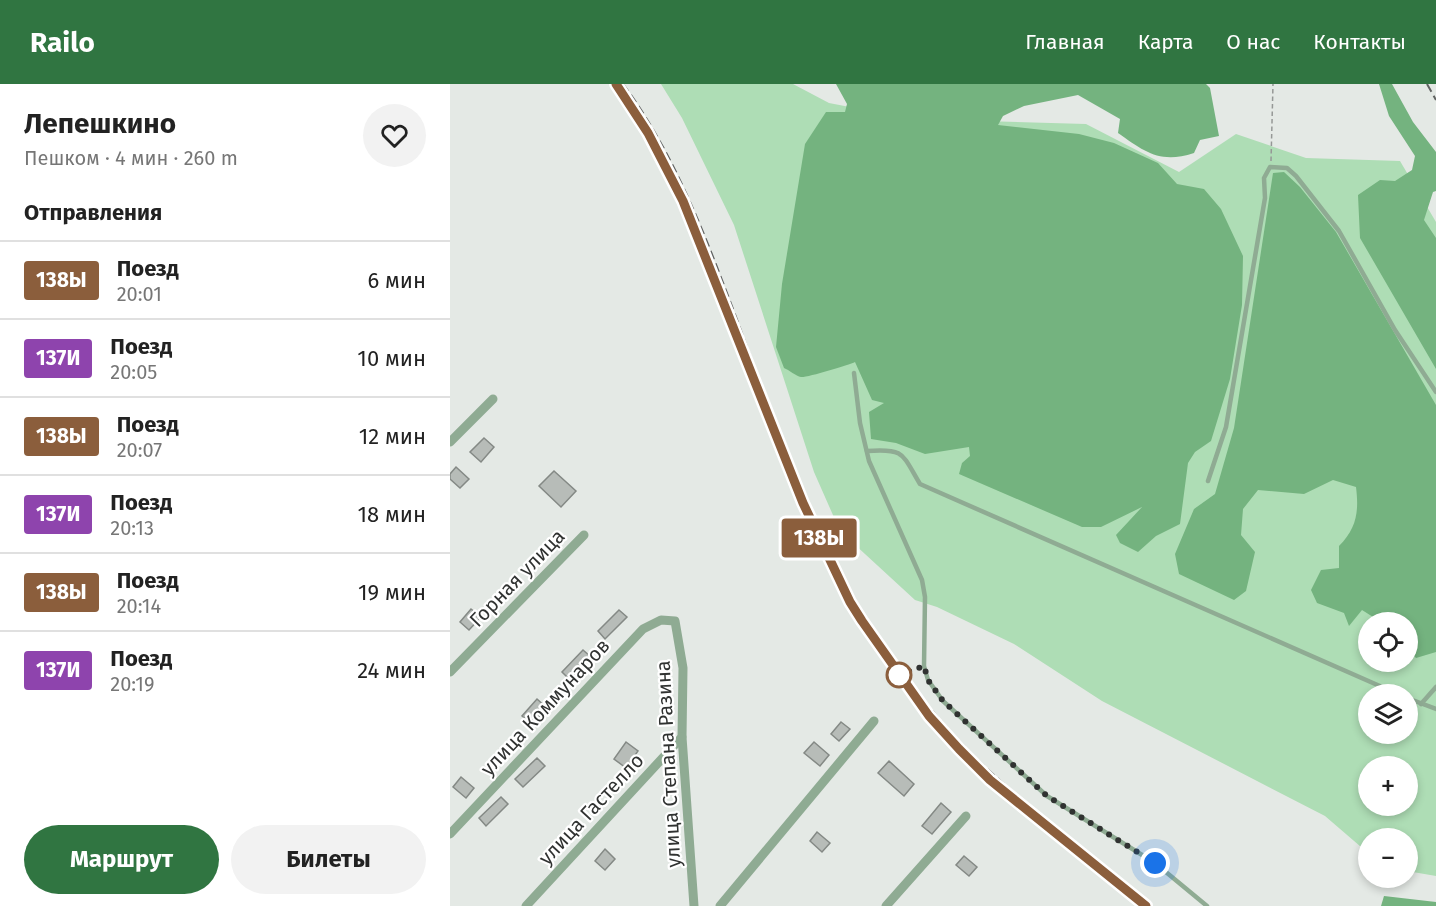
<!DOCTYPE html>
<html lang="ru">
<meta charset="utf-8">
<style>
:root{--surface:#fff;--page:#f2f2f2;--text:#222;--muted:#767676;--line:#e0e0e0;--accent:#307541}
body{margin:0;font-family:"Fira Sans",sans-serif;background:var(--page);color:var(--text);height:100vh;display:flex;flex-direction:column;font-size:22px;white-space:nowrap}
*{box-sizing:border-box;margin:0}
p{font-size:20px;color:var(--muted)}
.icon{flex:none;width:33px;height:33px;fill:none;stroke:currentColor;stroke-width:2;stroke-linecap:round;stroke-linejoin:round}
.map{position:relative;flex:1;overflow:hidden}
.panel{display:flex;flex-direction:column;background:var(--surface);width:450px}
.panel>*{flex:none}
.badge{padding:0 12px;border-radius:4px;font-size:21px;line-height:39px}
.buttons{position:absolute;left:908px;top:528px;display:grid;gap:12px}
.buttons a{display:grid;place-items:center;width:60px;height:60px;border-radius:50%;background:var(--surface);box-shadow:0 3px 9px #0003;font-size:30px}
.you{position:absolute;width:30px;height:30px;margin:-15px;border:4px solid #fff;border-radius:50%;background:#1a73e8;box-shadow:0 0 0 9px #1a73e833}
.map>.badge{position:absolute;translate:-50% -50%;box-shadow:0 0 0 3px #fff}
h2{padding:0 24px;font-size:22px;line-height:54px}
.round{display:grid;place-items:center;flex:none;width:63px;height:63px;border-radius:32px;background:var(--page)}
.summary{display:flex;align-items:center;justify-content:space-between;height:102px;padding:0 24px}
h1{font-size:28px;font-weight:700;line-height:45px}
.primary-button{display:flex;gap:12px;margin-top:auto;padding:12px 24px}
.primary-button a{flex:1;height:69px;border-radius:36px;background:var(--accent);color:#fff;font-size:24px;font-weight:700;line-height:69px;text-align:center}
.primary-button a+a{background:var(--page);color:var(--text)}
ul{padding:0;list-style:none}
li{display:flex;align-items:center;gap:18px;height:78px;padding:0 24px;border-top:2px solid var(--line)}
li div{flex:1}
li b{display:block;font-size:22px}
li em{font-style:normal}
li .badge{min-width:66px;font-weight:700;text-align:center}
header{display:flex;align-items:center;gap:36px;box-sizing:border-box;height:84px;padding:0 30px;background:var(--accent);color:#fff}
header strong{font-size:28px}
nav{display:flex;gap:33px;margin-inline-start:auto;font-size:21px}
main{display:flex;flex:1;min-height:0}
.map>svg:first-child{display:block}
</style>
<header>
<strong>Railo</strong>
<nav><a>Главная</a><a>Карта</a><a>О нас</a><a>Контакты</a></nav>
</header>
<main>
<section class="panel">
<div class="summary"><div><h1>Лепешкино</h1><p>Пешком · 4 мин · 260 m</p></div><a class="round"><svg class="icon" aria-label="heart" viewBox="0 0 24 24"><path d="M12 20l-8-8c-3-5 5-10 8-4 3-6 11-1 8 4z"/></svg></a></div>
<h2>Отправления</h2>
<ul>
<li><span class="badge" style="background:#8b5e3c;color:#fff">138Ы</span><div><b>Поезд</b><p>20:01</p></div><em>6 мин</em></li>
<li><span class="badge" style="background:#8e44ad;color:#fff">137И</span><div><b>Поезд</b><p>20:05</p></div><em>10 мин</em></li>
<li><span class="badge" style="background:#8b5e3c;color:#fff">138Ы</span><div><b>Поезд</b><p>20:07</p></div><em>12 мин</em></li>
<li><span class="badge" style="background:#8e44ad;color:#fff">137И</span><div><b>Поезд</b><p>20:13</p></div><em>18 мин</em></li>
<li><span class="badge" style="background:#8b5e3c;color:#fff">138Ы</span><div><b>Поезд</b><p>20:14</p></div><em>19 мин</em></li>
<li><span class="badge" style="background:#8e44ad;color:#fff">137И</span><div><b>Поезд</b><p>20:19</p></div><em>24 мин</em></li>
</ul>
<div class="primary-button"><a>Маршрут</a><a>Билеты</a></div>
</section>
<div class="map">
<svg width="986" height="822" viewBox="0 0 986 822">
<rect width="100%" height="100%" fill="#e4e9e5"/>
<path fill="#aeddb5" fill-rule="evenodd" d="M 211,0 L 343,0 L 379,19 L 462,35 L 636,40 L 729,88 L 786,50 L 856,74 L 950,77 L 986,138 L 986,792 L 957,787 L 957,754 L 918,754 L 918,769 L 875,732 L 652,617 L 564,560 L 487,523 L 465,516 L 390,447 L 364,388 L 284,141 L 232,34 ZM 918,538 L 957,538 L 957,578 L 918,578 ZM 918,610 L 957,610 L 957,650 L 918,650 ZM 918,682 L 957,682 L 957,722 L 918,722 Z"/>
<g fill="#74b37f">
<path d="M 386,0 L 756,0 L 760,4 L 769,52 L 750,56 L 744,69 C 710,80 695,68 668,49 L 670,35 L 628,11 L 574,22 L 553,32 L 548,41 L 629,50 L 664,59 L 708,79 L 727,100 L 754,105 L 771,125 L 793,172 L 792,221 L 780,295 L 761,357 L 745,368 L 738,379 L 730,440 L 706,452 L 688,468 L 670,459 L 666,451 L 692,423 L 651,443 L 632,443 L 509,390 L 512,379 L 520,372 L 519,363 L 475,370 L 446,359 L 421,355 L 419,328 L 434,319 L 422,316 L 405,278 C 399,281 356,294 351,293 C 346,292 339,286 334,284 L 326,263 L 332,200 L 355,60 L 376,28 L 395,28 L 397,20 Z"/>
<polygon points="929,0 942,0 963,38 986,68 986,107 983,108 974,136 986,154 986,285 910,154 908,111 930,96 945,97 962,86 965,72 939,32"/>
<path d="M 834,88 L 850,103 L 886,148 L 986,321 L 986,568 L 966,574 L 957,564 L 957,538 L 931,538 L 912,526 L 899,542 L 894,529 L 867,519 L 861,506 L 871,486 L 889,484 L 889,462 C 907,444 909,427 906,403 L 883,396 L 854,410 L 808,406 L 793,425 L 791,451 L 805,468 L 796,507 L 784,516 L 729,490 L 725,470 L 744,425 L 765,410 L 784,344 L 823,89 Z"/>
<polygon points="934,812 986,818 986,822 931,822"/>
</g>
<g fill="#b7bcb8" stroke="#848985" stroke-width="1.5">
<polygon points="34,354 44,363 31,378 20,368"/>
<polygon points="6,383 19,395 10,404 0,395 0,390"/>
<polygon points="104,387 126,407 111,423 89,402"/>
<polygon points="21,525 31,533 19,546 10,538"/>
<polygon points="169,526 177,533 155,555 148,547"/>
<polygon points="133,566 141,573 120,596 112,588"/>
<polygon points="87,615 97,624 82,640 72,632"/>
<polygon points="391,638 400,645 389,657 381,650"/>
<polygon points="176,658 188,667 176,684 164,675"/>
<polygon points="364,658 379,671 370,682 354,669"/>
<polygon points="87,674 95,682 73,703 65,695"/>
<polygon points="439,677 464,700 454,712 428,689"/>
<polygon points="11,693 24,704 16,714 3,703"/>
<polygon points="51,713 58,720 36,742 29,734"/>
<polygon points="491,719 501,728 482,750 472,742"/>
<polygon points="367,748 380,759 372,768 360,757"/>
<polygon points="155,765 165,775 155,786 145,777"/>
<polygon points="514,772 527,783 519,792 506,781"/>
</g>
<g fill="none" stroke-linecap="round" stroke-linejoin="round">
<polyline stroke="#959896" stroke-width="1.5" stroke-dasharray="4.5 3" stroke-linecap="butt" points="821,77 823,0"/>
<g stroke="#8fab93" stroke-width="4.5">
<polyline points="404,289 410,339 419,377 472,496 475,513 474,582 478,596 493,617 597,712 705,779 757,822"/>
<path d="M 417,367 C 455,364 452,370 470,400 L 948,610"/>
<polyline points="758,397 776,343 815,114 814,94 820,83 837,84 846,92 889,147 945,246 986,308"/>
<polyline points="957,614 986,625"/>
<polyline points="971,620 986,603"/>
</g>
<g stroke="#8fab93" stroke-width="9">
<polyline points="0,358 43,315"/>
<polyline points="0,588 134,451"/>
<polyline points="0,750 193,545 211,536 225,537 233,584 232,653 244,822"/>
<polyline points="76,822 232,653"/>
<polyline points="270,822 424,637"/>
<polyline points="436,822 516,732"/>
</g>
<g stroke="#616362" stroke-width="2" stroke-dasharray="9 4.5" stroke-linecap="butt">
<path d="M 173,0 C 217,59 246,128 272,196 C 313,302 349,418 405,516 C 442,579 490,643 545,692 C 596,737 651,779 704,822"/>
<polyline points="977,0 986,16"/>
</g>
</g>
<g fill="none" stroke-linecap="round" stroke-linejoin="round">
<g stroke="#fff" stroke-width="14">
<polyline id="line" points="166,0 198,49 233,117 353,419 400,518 412,537 479,632 509,665 540,696 696,822"/>
</g>
<use href="#line" stroke="#8b5e3c" stroke-width="9"/>
<polyline stroke="#303231" stroke-width="6" stroke-dasharray="0 10.8" points="449,591 474,582 478,596 493,617 597,712 705,779"/>
</g>
<circle fill="#fff" stroke="#8b5e3c" stroke-width="3" cx="449" cy="591" r="12"/>
<g text-anchor="middle" stroke-width="4.5" stroke-linejoin="round" paint-order="stroke">
<g font-size="20" fill="#303231" stroke="#fff">
<text transform="translate(67 494) rotate(-46)" y="7">Горная улица</text>
<text transform="translate(95 623) rotate(-47)" y="7">улица Коммунаров</text>
<text transform="translate(218 680) rotate(-93)" y="7">улица Степана Разина</text>
<text transform="translate(141 725) rotate(-47)" y="7">улица Гастелло</text>
</g>
</g>
</svg>
<div class="buttons">
<a><svg class="icon" aria-label="locate" viewBox="0 0 24 24"><circle cx="12" cy="12" r="6"/><path d="M12 2v4M12 18v4M2 12h4M18 12h4"/></svg></a>
<a><svg class="icon" aria-label="layers" viewBox="0 0 24 24"><path d="M12 4l9 5-9 5-9-5zM3 14l9 5 9-5"/></svg></a>
<a>+</a>
<a>−</a>
</div>
<div class="you" style="left:705px;top:779px"></div>
<b class="badge" style="left:369px;top:454px;background:#8b5e3c;color:#fff">138Ы</b>
</div>
</main>
